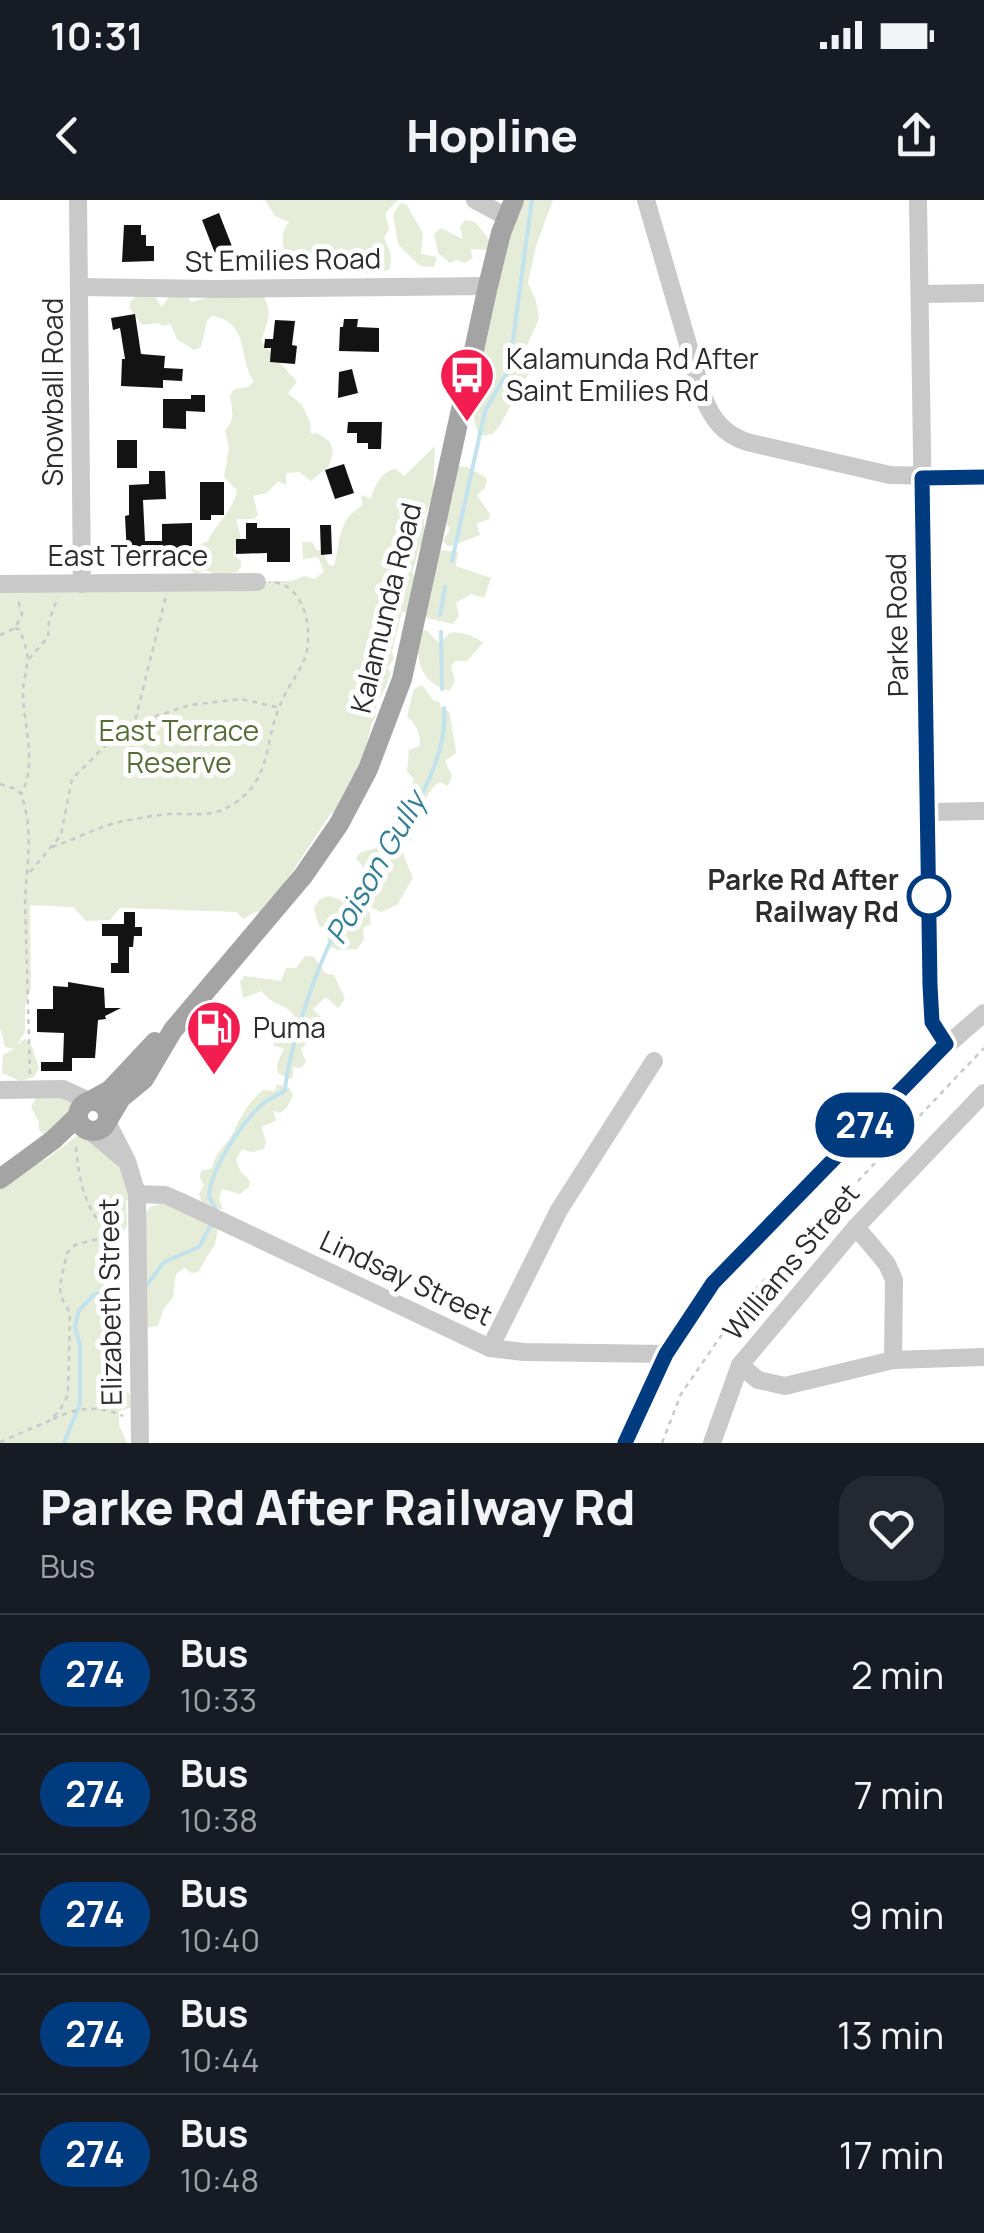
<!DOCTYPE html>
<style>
:root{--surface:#171b24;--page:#242831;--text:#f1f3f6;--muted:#9ea1a6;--line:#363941}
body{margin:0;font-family:Manrope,sans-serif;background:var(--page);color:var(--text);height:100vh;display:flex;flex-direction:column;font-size:38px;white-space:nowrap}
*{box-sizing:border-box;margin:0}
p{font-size:32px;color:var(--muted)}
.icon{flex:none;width:55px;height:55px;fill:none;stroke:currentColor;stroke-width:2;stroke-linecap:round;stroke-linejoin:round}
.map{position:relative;height:1243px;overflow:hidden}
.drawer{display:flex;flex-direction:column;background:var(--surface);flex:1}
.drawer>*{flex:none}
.badge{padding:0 20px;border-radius:32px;font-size:35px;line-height:65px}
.map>.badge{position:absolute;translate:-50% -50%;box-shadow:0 0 0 5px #fff}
.round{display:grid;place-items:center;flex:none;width:105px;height:105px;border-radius:30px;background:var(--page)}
.summary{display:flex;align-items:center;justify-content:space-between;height:170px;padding:0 40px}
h1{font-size:48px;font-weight:800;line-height:75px}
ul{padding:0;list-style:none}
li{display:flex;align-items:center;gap:30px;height:120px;padding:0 40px;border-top:2px solid var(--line)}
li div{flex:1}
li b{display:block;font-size:38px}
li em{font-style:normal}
li .badge{min-width:110px;font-weight:700;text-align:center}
.status{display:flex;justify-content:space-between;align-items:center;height:70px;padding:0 50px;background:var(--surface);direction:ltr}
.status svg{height:28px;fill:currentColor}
header{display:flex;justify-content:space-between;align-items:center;height:130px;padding:0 40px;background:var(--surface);font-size:45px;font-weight:800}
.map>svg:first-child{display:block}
</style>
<div class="status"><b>10:31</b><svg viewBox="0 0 49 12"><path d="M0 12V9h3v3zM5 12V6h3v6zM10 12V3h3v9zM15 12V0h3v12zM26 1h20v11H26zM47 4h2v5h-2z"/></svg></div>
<header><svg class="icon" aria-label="back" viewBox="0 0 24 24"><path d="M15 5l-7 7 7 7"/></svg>Hopline<svg class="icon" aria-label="share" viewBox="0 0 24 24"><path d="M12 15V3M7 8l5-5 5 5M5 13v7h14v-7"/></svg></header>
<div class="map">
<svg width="984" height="1243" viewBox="0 0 984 1243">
<rect width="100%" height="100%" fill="#fff"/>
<g fill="#e5ecd8">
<path d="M 265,0 L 398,0 L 385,13 L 389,29 L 384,38 L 391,54 L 390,69 C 380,73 368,77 358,70 C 344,74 336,69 323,69 C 313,68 308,73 296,70 C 285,55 276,39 289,22 L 275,16 Z"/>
<path d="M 517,0 L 553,0 L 536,46 L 528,83 L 536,101 L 539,119 L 527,145 L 528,174 L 500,225 L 494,233 L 485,236 L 478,232 C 471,215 470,195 484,181 L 479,145 Z"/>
<polygon points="401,3 406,4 423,33 421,54 437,57 434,67 420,66 398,44 393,14"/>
<polygon points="465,20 475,22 491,42 487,50 470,49 473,58 465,63 457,60 450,63 438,53 434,34 441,28 463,39 460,27"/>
<path d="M 151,92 L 162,107 L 169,96 L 187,96 L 191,103 C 204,95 242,95 261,92 C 274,112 268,120 261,141 L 297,182 L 288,193 L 302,205 L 310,222 L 311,234 L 317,233 L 330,242 L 333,251 L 329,266 L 311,281 L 299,272 L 286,273 L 286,285 L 278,281 L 267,293 L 253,296 L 258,315 L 254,319 L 236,319 C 240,334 244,341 233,354 L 241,361 L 241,367 L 237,372 L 228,373 L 224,378 L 206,370 L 196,374 L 184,365 L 186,351 L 208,341 C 216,323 234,310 237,290 L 224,277 L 229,248 L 225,230 C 237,219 231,208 230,194 L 235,189 L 248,187 L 254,182 C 238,158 250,122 212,116 L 207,121 L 201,147 L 194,150 L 177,139 L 170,123 L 165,126 L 157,123 L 142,125 L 130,109 L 130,102 L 136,96 Z"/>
<path d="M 435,246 L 433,294 L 424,320 L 425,338 L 419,348 L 412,373 L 415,377 L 411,413 L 402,412 L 392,451 L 394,459 L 387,468 L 391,473 C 387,483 384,492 378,501 C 373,511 379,514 372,523 L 358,577 L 353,576 L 349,582 L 355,587 L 339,612 L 331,613 L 263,716 L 257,711 L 243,719 L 237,712 L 120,708 L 110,720 L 86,721 L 73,707 L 30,705 L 31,788 L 25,806 L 25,832 L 17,845 L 25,839 L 31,844 L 39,868 L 34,877 L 20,881 L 2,873 L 3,855 L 14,849 L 5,847 L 0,827 L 0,384 L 291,381 L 304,376 L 314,379 L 324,372 L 318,357 L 303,359 L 302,342 L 312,342 L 316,349 L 323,352 L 329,365 L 334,366 C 341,342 336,321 363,305 L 361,295 L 371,299 C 373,288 383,269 396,269 L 404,276 Z"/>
<polygon points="454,266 467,267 487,278 485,288 477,295 490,314 489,319 476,324 480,335 449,347 443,341 450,329 441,317 445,301 454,295"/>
<polygon points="441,350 458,352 456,366 491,378 484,398 471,394 456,403 459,416 453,424 427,418 425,412 436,353"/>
<path d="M 426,430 L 439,443 C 443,441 445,437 449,434 C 457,429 478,437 483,443 L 467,461 L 455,461 L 451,466 L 455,481 L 449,491 C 420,483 414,458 421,431 Z"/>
<path d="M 422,485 L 433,500 L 439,502 L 442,510 L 448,510 L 450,515 L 456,553 L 445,561 L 452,576 L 448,586 L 440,582 C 428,588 426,606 410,611 L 408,596 L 414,579 L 407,571 L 409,550 L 420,546 C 421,535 416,524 407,516 L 414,489 Z"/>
<path d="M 398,622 L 413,631 L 411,640 L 402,643 C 402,657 409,667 413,678 L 397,705 L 381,712 L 368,706 L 368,691 L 375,682 L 356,658 L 361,652 L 385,646 L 387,634 Z"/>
<polygon points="328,696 341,700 353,699 370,713 371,724 363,728 364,739 357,749 338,750 328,746 327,728 319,726 314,709 319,700"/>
<path d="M 305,756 L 314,757 L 325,773 L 334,775 L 345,799 L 338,808 L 326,797 L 313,809 L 324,820 L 324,828 L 311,831 L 304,827 L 308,841 L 301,849 L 306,862 L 301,868 L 293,867 L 293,877 L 289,879 L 278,873 L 277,864 L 284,848 L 274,846 L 273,842 L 276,835 L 295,825 L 295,817 C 287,803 271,806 262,791 L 243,798 L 240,782 L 244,776 L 281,781 L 286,768 L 296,768 Z"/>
<path d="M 277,884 L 289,888 L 293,895 L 286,909 L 280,913 L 273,910 L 276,921 L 261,927 L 266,941 L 264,949 L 253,952 L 242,949 L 236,960 L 240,971 L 250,981 L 249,987 L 240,994 L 222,989 L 219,999 L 223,1010 L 202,1003 L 199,994 L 204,985 L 200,978 L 201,971 L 212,968 C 217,948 226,947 234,931 C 242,914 249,902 263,890 L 275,891 Z"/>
<polygon points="54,893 74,902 72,909 45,935 39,930 39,922 31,907 37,896"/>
<polygon points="86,929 120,965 134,1002 126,1000 127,1026 118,1039 119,1184 129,1193 132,1207 119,1211 119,1225 127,1243 0,1243 0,979 48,958"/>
<polygon points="165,1002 218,1028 215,1044 198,1072 192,1073 184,1068 176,1074 173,1097 163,1110 158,1126 145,1128 143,1018 150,1007"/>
</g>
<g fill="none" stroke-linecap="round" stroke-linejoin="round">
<g stroke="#c2e3ee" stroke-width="4">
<polyline points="452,361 485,211 509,169 532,0"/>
<polyline points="440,415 445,387"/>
<polyline points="441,432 442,489"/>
<path d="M 217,1011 L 209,997 C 210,969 243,920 265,902 C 272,897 278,896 285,890 C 289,847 318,761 341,722 C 374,663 451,579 444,508"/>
<polyline points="143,1090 164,1062 199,1047 211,1025"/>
<polyline points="64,1243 80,1204 80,1145 75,1127 79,1110 95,1094 117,1093"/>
</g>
</g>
<g fill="#131313">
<polygon points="219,13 233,49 216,56 202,20"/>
<polygon points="124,25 141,25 141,35 146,35 146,46 154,46 154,61 122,62"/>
<polygon points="135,114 141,154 165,156 164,168 183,169 182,181 163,180 163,188 121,186 122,159 125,159 120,128 113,130 111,118"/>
<polygon points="344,119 358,119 357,127 379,128 379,152 339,151 340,127 343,127"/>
<polygon points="275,120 295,121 292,145 297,146 295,164 270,162 271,148 264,148 265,139 273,139"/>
<polygon points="352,169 358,193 338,198 339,172"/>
<polygon points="191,195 205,195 205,212 186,211 186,229 163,228 163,199 191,199"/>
<polygon points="348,222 382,222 381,249 368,249 368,243 357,243 357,233 347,233"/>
<rect x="117" y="240" width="20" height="28"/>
<polygon points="344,264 354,293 335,299 325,270"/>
<polygon points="149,271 165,271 166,299 143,300 145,341 162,341 162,324 192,323 192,346 178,347 178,353 127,356 125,316 129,315 129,285 149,284"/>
<polygon points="200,282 224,282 224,315 211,315 211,320 200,320"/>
<polygon points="246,323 257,323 257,328 290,328 290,362 267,362 267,353 236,354 236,339 246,339"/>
<polygon points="320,325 331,325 332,354 321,355"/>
<polygon points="124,712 135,712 135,727 142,727 142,736 134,736 133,747 129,747 129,773 111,773 111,763 118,763 118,736 102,736 102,724 124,724"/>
<polygon points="68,782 104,788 105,808 121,808 105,816 106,819 98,820 95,858 72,858 72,871 41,871 41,862 63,862 64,833 37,832 37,809 53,809 53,786 68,787"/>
</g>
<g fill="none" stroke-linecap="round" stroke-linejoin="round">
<g stroke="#c9c9c9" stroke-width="2.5" stroke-dasharray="5 5" stroke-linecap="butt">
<path d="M 15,428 L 20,430 C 22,437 26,445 27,453 C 29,465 23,479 23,492 C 23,524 38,564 21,594"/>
<polyline points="0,435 15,428 22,415 18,399"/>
<polyline points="29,459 48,437 49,421 58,397"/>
<polyline points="133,529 166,396"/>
<path d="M 0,584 L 16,589 L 21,594 C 34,631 27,663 25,700 L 30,876"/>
<path d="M 52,647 C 76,639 99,626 124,621 C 140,618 155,615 170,614 C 191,613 211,618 230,606 C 272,581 263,547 279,508 C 285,491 297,476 304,460 C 315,433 305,381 269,382"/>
<polyline points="30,672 61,635 72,579 105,546 147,519 190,505 241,499 277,507"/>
<path d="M 76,947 C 79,981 85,1014 113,1035"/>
<path d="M 53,1219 C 78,1207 99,1205 123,1216"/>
<polyline points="0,1242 49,1221 60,1210 68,1195 70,1113 61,1097 60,1085 67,1053 75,1045 93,1040 109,1040 124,1030"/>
<polyline points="662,1243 681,1194 747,1098 984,848"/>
</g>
<g stroke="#c9c9c9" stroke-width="18">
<polyline points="78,0 82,384"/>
<polyline points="475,0 507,17"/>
<path d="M 646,0 L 703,196 C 712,219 723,234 747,242 L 890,275 L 984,277"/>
<polyline points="918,0 930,756 932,822 946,844"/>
<polyline points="79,87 213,89 488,86"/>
<polyline points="920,94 984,93"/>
<polyline points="0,384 257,382"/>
<polyline points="928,612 984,611"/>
<polyline points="0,890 63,889 89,901"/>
<polyline points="107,922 127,961 137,994 140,1243"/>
<polyline points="89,930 122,958"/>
<polyline points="137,994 165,995 179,1001 490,1148 524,1152 666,1154"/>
<polyline points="856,1027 887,1064 894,1080 893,1160"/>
<polyline points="490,1148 559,1010 654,861"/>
<polyline points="740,1165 758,1180 785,1186 893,1160 984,1157"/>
<polyline points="624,1243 666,1154 713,1083 922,867 984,813"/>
<polyline points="712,1243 740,1165 856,1027 984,893"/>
</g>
<g stroke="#a4a4a4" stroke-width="20">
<polyline points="92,900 110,890 155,842"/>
<circle cx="93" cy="916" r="15"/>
<polyline points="108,920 121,898 144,879 173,830 303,676 339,624 368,569 402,479 488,86 501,33 514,0"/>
<polyline points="0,979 53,940 78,916"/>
</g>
</g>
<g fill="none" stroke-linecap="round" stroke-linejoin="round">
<g stroke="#fff" stroke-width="22">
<polyline id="line" points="625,1243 666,1154 713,1083 946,844 932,822 930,785 922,278 984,277"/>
</g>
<use href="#line" stroke="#003b80" stroke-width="15"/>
</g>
<defs>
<g id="bus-pin" transform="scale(2.875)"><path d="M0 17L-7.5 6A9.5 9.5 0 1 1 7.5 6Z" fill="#f41d4f" stroke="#fff"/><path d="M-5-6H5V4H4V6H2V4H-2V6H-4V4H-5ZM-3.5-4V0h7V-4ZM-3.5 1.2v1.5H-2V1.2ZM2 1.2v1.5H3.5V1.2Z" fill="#fff"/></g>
<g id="fuel-pin" transform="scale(2.875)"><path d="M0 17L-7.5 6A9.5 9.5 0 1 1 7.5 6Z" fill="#f41d4f" stroke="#fff"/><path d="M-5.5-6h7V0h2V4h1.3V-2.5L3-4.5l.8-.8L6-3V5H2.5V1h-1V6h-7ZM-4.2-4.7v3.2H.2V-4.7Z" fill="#fff"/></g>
</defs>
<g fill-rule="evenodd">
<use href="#bus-pin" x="467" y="175"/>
<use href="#fuel-pin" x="214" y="828"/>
</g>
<circle fill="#fff" stroke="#003b80" stroke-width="5" cx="929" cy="696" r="20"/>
<g text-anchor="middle" stroke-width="10" stroke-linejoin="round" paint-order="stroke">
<g font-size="28" fill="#2c2c2c" stroke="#fff">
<text transform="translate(283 60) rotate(-1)" y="10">St Emilies Road</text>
<text transform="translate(53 192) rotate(-90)" y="10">Snowball Road</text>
<text x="128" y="366">East Terrace</text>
<text transform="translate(386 408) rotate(-76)" y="10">Kalamunda Road</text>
<text transform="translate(897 425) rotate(-91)" y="10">Parke Road</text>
<text transform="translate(791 1062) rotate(-50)" y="10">Williams Street</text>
<text transform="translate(406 1078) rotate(25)" y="10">Lindsay Street</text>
<text transform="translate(110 1102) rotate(-91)" y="10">Elizabeth Street</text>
</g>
<g font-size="28" fill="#2c2c2c" stroke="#fff" text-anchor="start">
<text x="506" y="169">Kalamunda Rd After<tspan x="506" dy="32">Saint Emilies Rd</tspan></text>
<text x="253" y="838">Puma</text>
</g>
<g font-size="28" fill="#576b36" stroke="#fff">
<text x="179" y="541">East Terrace<tspan x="179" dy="32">Reserve</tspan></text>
</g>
<g font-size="28" font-weight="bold" fill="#2c2c2c" stroke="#fff" text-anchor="end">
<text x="899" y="690">Parke Rd After<tspan x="899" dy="32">Railway Rd</tspan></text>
</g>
<g font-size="30" font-style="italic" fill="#347e94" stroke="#fff">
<text transform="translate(376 668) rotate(-60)" y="10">Poison Gully</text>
</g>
</g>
</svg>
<b class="badge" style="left:865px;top:925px;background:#003b80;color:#fff">274</b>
</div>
<section class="drawer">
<div class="summary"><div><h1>Parke Rd After Railway Rd</h1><p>Bus</p></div><a class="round"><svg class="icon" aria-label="heart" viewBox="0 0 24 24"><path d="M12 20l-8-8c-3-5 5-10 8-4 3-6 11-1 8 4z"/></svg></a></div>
<ul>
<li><span class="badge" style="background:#003b80;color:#fff">274</span><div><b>Bus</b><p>10:33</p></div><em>2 min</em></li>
<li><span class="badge" style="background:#003b80;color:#fff">274</span><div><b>Bus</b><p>10:38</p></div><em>7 min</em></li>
<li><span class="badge" style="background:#003b80;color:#fff">274</span><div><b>Bus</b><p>10:40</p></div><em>9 min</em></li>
<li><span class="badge" style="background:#003b80;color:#fff">274</span><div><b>Bus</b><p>10:44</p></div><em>13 min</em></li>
<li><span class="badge" style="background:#003b80;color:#fff">274</span><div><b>Bus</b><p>10:48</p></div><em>17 min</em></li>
</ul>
</section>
